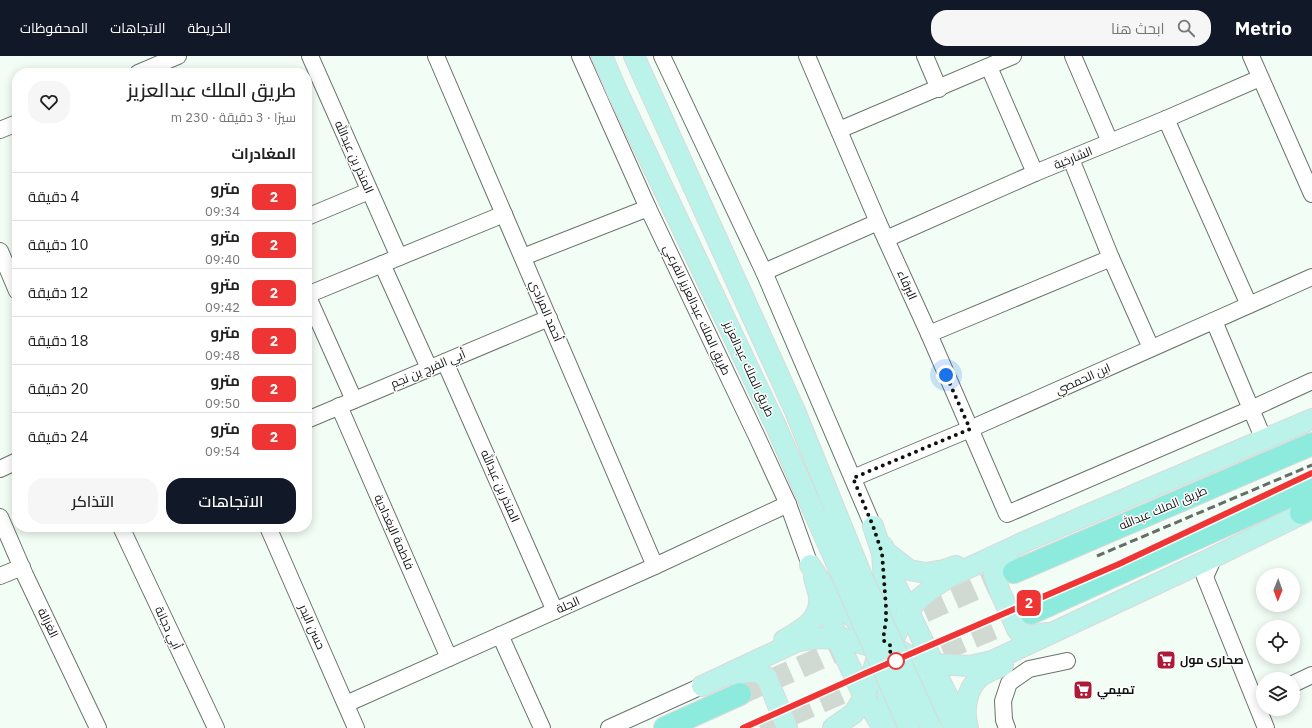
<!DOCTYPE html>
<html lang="ar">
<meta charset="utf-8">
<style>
:root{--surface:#fff;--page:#f6f6f6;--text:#222;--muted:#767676;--line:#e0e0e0;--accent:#111827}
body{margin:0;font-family:"IBM Plex Sans",Cairo,sans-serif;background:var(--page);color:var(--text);direction:rtl;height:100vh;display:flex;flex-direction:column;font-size:15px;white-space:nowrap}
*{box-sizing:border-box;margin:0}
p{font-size:13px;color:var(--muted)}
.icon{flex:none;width:22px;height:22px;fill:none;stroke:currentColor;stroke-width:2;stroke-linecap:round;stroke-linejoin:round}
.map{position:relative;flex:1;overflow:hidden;direction:ltr}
.drawer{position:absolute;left:12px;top:12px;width:300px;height:464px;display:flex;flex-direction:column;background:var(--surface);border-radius:16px;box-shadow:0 2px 10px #0003;direction:rtl}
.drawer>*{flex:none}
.badge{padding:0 8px;border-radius:6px;font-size:14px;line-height:26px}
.needle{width:26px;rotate:181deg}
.buttons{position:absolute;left:1256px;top:512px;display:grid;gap:8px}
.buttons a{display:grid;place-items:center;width:44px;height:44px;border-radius:50%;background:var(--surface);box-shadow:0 2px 10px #0003;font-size:20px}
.you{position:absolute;width:20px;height:20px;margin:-10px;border:3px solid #fff;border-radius:50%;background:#1a73e8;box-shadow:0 0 0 6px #1a73e833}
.map>.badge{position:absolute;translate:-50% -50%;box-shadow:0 0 0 2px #fff}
h2{padding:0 16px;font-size:15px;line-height:36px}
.round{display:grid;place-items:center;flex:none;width:42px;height:42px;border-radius:16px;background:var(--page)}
.summary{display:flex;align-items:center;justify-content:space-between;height:68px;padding:0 16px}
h1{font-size:19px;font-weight:600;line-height:30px}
.action{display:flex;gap:8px;margin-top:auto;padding:8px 16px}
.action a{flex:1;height:46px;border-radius:16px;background:var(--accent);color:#fff;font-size:16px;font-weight:600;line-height:46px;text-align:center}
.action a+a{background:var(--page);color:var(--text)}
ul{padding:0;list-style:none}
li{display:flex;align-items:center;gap:12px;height:48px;padding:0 16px;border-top:1px solid var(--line)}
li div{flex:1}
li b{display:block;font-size:15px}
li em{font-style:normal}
li .badge{min-width:44px;font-weight:700;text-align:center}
header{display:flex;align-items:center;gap:24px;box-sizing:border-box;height:56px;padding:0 20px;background:var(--accent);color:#fff}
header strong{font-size:19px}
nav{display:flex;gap:22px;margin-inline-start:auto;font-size:14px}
.search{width:280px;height:36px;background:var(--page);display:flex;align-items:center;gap:10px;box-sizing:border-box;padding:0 14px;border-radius:16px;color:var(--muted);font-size:15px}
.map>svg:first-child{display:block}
</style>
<header>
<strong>Metrio</strong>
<div class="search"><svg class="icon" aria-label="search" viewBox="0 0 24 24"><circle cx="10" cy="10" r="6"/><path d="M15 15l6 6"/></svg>ابحث هنا</div>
<nav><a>الخريطة</a><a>الاتجاهات</a><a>المحفوظات</a></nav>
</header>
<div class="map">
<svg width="1312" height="672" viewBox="0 0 1312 672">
<rect width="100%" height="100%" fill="#f2fdf5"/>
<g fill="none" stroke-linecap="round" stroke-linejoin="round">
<g stroke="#d0dad3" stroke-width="22" stroke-dasharray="22 11" stroke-linecap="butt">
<polyline points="894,569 1014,516"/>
<polyline points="912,607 1031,557"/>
<polyline points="740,638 859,585"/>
<polyline points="760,672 877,622"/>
</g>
<g stroke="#6a746d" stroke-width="18">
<g id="minor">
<polyline points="310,0 399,201"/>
<polyline points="436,0 655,510"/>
<polyline points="580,0 648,152 758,383 788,448 810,509"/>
<polyline points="662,0 764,216 873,470"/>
<polyline points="807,0 878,166 929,278 1007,458 1251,353 1312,325"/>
<polyline points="925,0 939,33"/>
<polyline points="1073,0 1110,86"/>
<polyline points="1251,0 1312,138"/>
<polyline points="989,11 1035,117"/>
<polyline points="138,17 178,0"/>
<polyline points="1166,63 1249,249"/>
<polyline points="0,74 17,67"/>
<polyline points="839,74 1013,0"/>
<polyline points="1071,103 1111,202 1151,292"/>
<polyline points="307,161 369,135"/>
<polyline points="886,183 1035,117 1166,63 1260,22"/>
<polyline points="0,195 17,235"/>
<polyline points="523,201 648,152"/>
<polyline points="382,208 429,312"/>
<polyline points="764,216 878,166"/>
<polyline points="307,239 504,158"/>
<polyline points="307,239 354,344"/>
<polyline points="1214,265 1264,384"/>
<polyline points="929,278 1111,202"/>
<polyline points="445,306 555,555"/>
<polyline points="339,350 449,602"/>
<polyline points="307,364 549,262"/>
<polyline points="0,413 17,405"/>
<polyline points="853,422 970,373 1312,221"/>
<polyline points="0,461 25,519 98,672"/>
<polyline points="121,471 216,672"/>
<polyline points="268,471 356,672"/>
<polyline points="1214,501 1205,521 1266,672"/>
<polyline points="0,520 22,511"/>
<polyline points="500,579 542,672"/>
<polyline points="1293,628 1312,619"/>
<polyline points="346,648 655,510 788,448"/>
<polyline points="609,672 702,630"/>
<polyline points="1007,672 1004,664 1003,645 1009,627 1029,613 1067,605"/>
</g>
</g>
<g stroke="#d9d9d9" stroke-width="22">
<g id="major">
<polyline points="602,0 617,35 775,368"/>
<polyline points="634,0 795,355"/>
<polyline points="883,490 885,495 909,514 926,517 944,514 956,510"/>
<polyline points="1010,495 997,503 994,518 1000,536 1018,575 1031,580 1046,577"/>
<polyline points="810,509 830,539 859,567 891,590 915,603 934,608 970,610 992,605 1214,501 1312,453"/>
<polyline points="888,513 934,608 937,619 957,659"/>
<polyline points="820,535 827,549 837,583 864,641 883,672"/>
<path d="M 784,584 C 801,574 822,564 819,540 C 818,534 815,527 814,521"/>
<polyline points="735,619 745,616 758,616 767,622 786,669 787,672"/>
<path d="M 702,630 L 798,585 L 820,582 L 837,583 L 843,582 C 858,587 876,590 890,598 C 914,613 938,650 956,672"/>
<polyline points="833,672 854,657 864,641 883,584 886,564 886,551 882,497 873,470"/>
<path d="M 890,672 C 886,633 883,596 904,562 C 908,556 912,550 917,545 C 926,536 938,528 949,521 L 1024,486 L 1312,363"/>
<path d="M 968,672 C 963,655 966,633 980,621 C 986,616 996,613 1003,609"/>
</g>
</g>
<g stroke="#d9d9d9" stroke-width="24">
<g id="highway">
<polyline points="1301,457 1312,451"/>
<polyline points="1014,516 1312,388"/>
<polyline points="1031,557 1312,430"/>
<polyline points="665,672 740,638"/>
</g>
</g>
<use href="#minor" stroke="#fff" stroke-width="16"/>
<use href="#major" stroke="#bbf3eb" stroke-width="20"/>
<use href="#highway" stroke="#8debde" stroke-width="22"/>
<g stroke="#666d68" stroke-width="3" stroke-dasharray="8 4" stroke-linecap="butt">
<polyline points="1097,500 1312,409"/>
<polyline points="1105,514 1312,417"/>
</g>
<g stroke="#d9d9d9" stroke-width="22" stroke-linecap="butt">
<g id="major-bridge">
<polyline points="795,355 861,518 931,672"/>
<polyline points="775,368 909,672"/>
</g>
</g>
<use href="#major-bridge" stroke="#bbf3eb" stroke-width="20"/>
</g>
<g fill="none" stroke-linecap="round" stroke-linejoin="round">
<g stroke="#fff" stroke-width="9">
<polyline id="line" points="743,672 866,617 1119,508 1312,417"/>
</g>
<use href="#line" stroke="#ef3434" stroke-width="6"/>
<polyline stroke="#0f1310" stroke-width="4" stroke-dasharray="0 7.2" points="896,605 898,604 890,598 891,590 883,584 886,564 886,551 882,497 873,470 853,422 970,373 946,319"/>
</g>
<defs>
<g id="supermarket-square" transform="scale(1)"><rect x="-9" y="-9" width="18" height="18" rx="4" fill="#ae1938" stroke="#fff"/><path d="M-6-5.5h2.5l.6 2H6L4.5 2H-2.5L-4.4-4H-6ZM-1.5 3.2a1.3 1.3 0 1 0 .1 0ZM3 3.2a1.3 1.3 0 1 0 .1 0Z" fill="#fff"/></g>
</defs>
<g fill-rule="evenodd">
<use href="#supermarket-square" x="1166" y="604"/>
<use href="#supermarket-square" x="1083" y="634"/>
</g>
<circle fill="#fff" stroke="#ef3434" stroke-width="2" cx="896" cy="605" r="8"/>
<g text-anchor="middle" stroke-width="3" stroke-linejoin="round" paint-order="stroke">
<g font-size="12" fill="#0f1310" stroke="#fff">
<text transform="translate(354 101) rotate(66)" y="4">المنذر بن عبدالله</text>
<text transform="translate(1073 102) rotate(-22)" y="4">الشارخية</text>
<text transform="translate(907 229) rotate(66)" y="4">البرقاء</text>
<text transform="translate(697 254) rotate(65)" y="4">طريق الملك عبدالعزيز الفرعي</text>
<text transform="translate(546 255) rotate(67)" y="4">أحمد المرادي</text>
<text transform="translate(428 313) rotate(-23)" y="4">أبي الفرج بن نجم</text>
<text transform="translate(749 313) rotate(65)" y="4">طريق الملك عبدالعزيز</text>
<text transform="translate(1083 323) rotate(-24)" y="4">ابن الحمصي</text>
<text transform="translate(500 430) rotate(66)" y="4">المنذر بن عبدالله</text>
<text transform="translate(1163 452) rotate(-23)" y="4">طريق الملك عبدالله</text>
<text transform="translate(394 476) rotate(66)" y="4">فاطمة البغدادية</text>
<text transform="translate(568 549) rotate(-24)" y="4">الجلة</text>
<text transform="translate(48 567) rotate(64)" y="4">الغزالة</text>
<text transform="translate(312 571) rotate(66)" y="4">حسن البدر</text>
<text transform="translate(168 572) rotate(65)" y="4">أبي دجانة</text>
</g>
<g font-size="12" font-weight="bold" fill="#0f1310" stroke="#fff" text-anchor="start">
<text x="1180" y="608">صحارى مول</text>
<text x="1097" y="638">تمیمي</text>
</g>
</g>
</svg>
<div class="buttons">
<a><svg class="needle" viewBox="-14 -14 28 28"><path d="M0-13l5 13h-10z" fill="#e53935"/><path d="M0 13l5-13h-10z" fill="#767676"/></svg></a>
<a><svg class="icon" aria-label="locate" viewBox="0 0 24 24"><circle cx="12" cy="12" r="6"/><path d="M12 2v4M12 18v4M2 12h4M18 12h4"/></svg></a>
<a><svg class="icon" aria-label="layers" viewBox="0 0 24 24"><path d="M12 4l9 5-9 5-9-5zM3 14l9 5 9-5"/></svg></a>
</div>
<div class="you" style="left:946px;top:319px"></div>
<b class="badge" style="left:1029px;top:547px;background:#ef3434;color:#fff">2</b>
<section class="drawer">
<div class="summary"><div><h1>طريق الملك عبدالعزيز</h1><p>سيرًا · 3 دقيقة · 230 m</p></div><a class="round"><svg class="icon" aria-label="heart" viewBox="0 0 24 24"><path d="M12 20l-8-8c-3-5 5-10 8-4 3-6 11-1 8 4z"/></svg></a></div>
<h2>المغادرات</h2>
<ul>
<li><span class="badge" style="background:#ef3434;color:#fff">2</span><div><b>مترو</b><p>09:34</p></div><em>4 دقيقة</em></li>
<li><span class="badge" style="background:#ef3434;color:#fff">2</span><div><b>مترو</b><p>09:40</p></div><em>10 دقيقة</em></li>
<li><span class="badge" style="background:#ef3434;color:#fff">2</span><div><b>مترو</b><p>09:42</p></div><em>12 دقيقة</em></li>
<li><span class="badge" style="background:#ef3434;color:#fff">2</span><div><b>مترو</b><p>09:48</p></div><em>18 دقيقة</em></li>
<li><span class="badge" style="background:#ef3434;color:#fff">2</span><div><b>مترو</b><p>09:50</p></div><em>20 دقيقة</em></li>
<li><span class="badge" style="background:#ef3434;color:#fff">2</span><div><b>مترو</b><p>09:54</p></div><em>24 دقيقة</em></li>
</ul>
<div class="action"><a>الاتجاهات</a><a>التذاكر</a></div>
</section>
</div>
